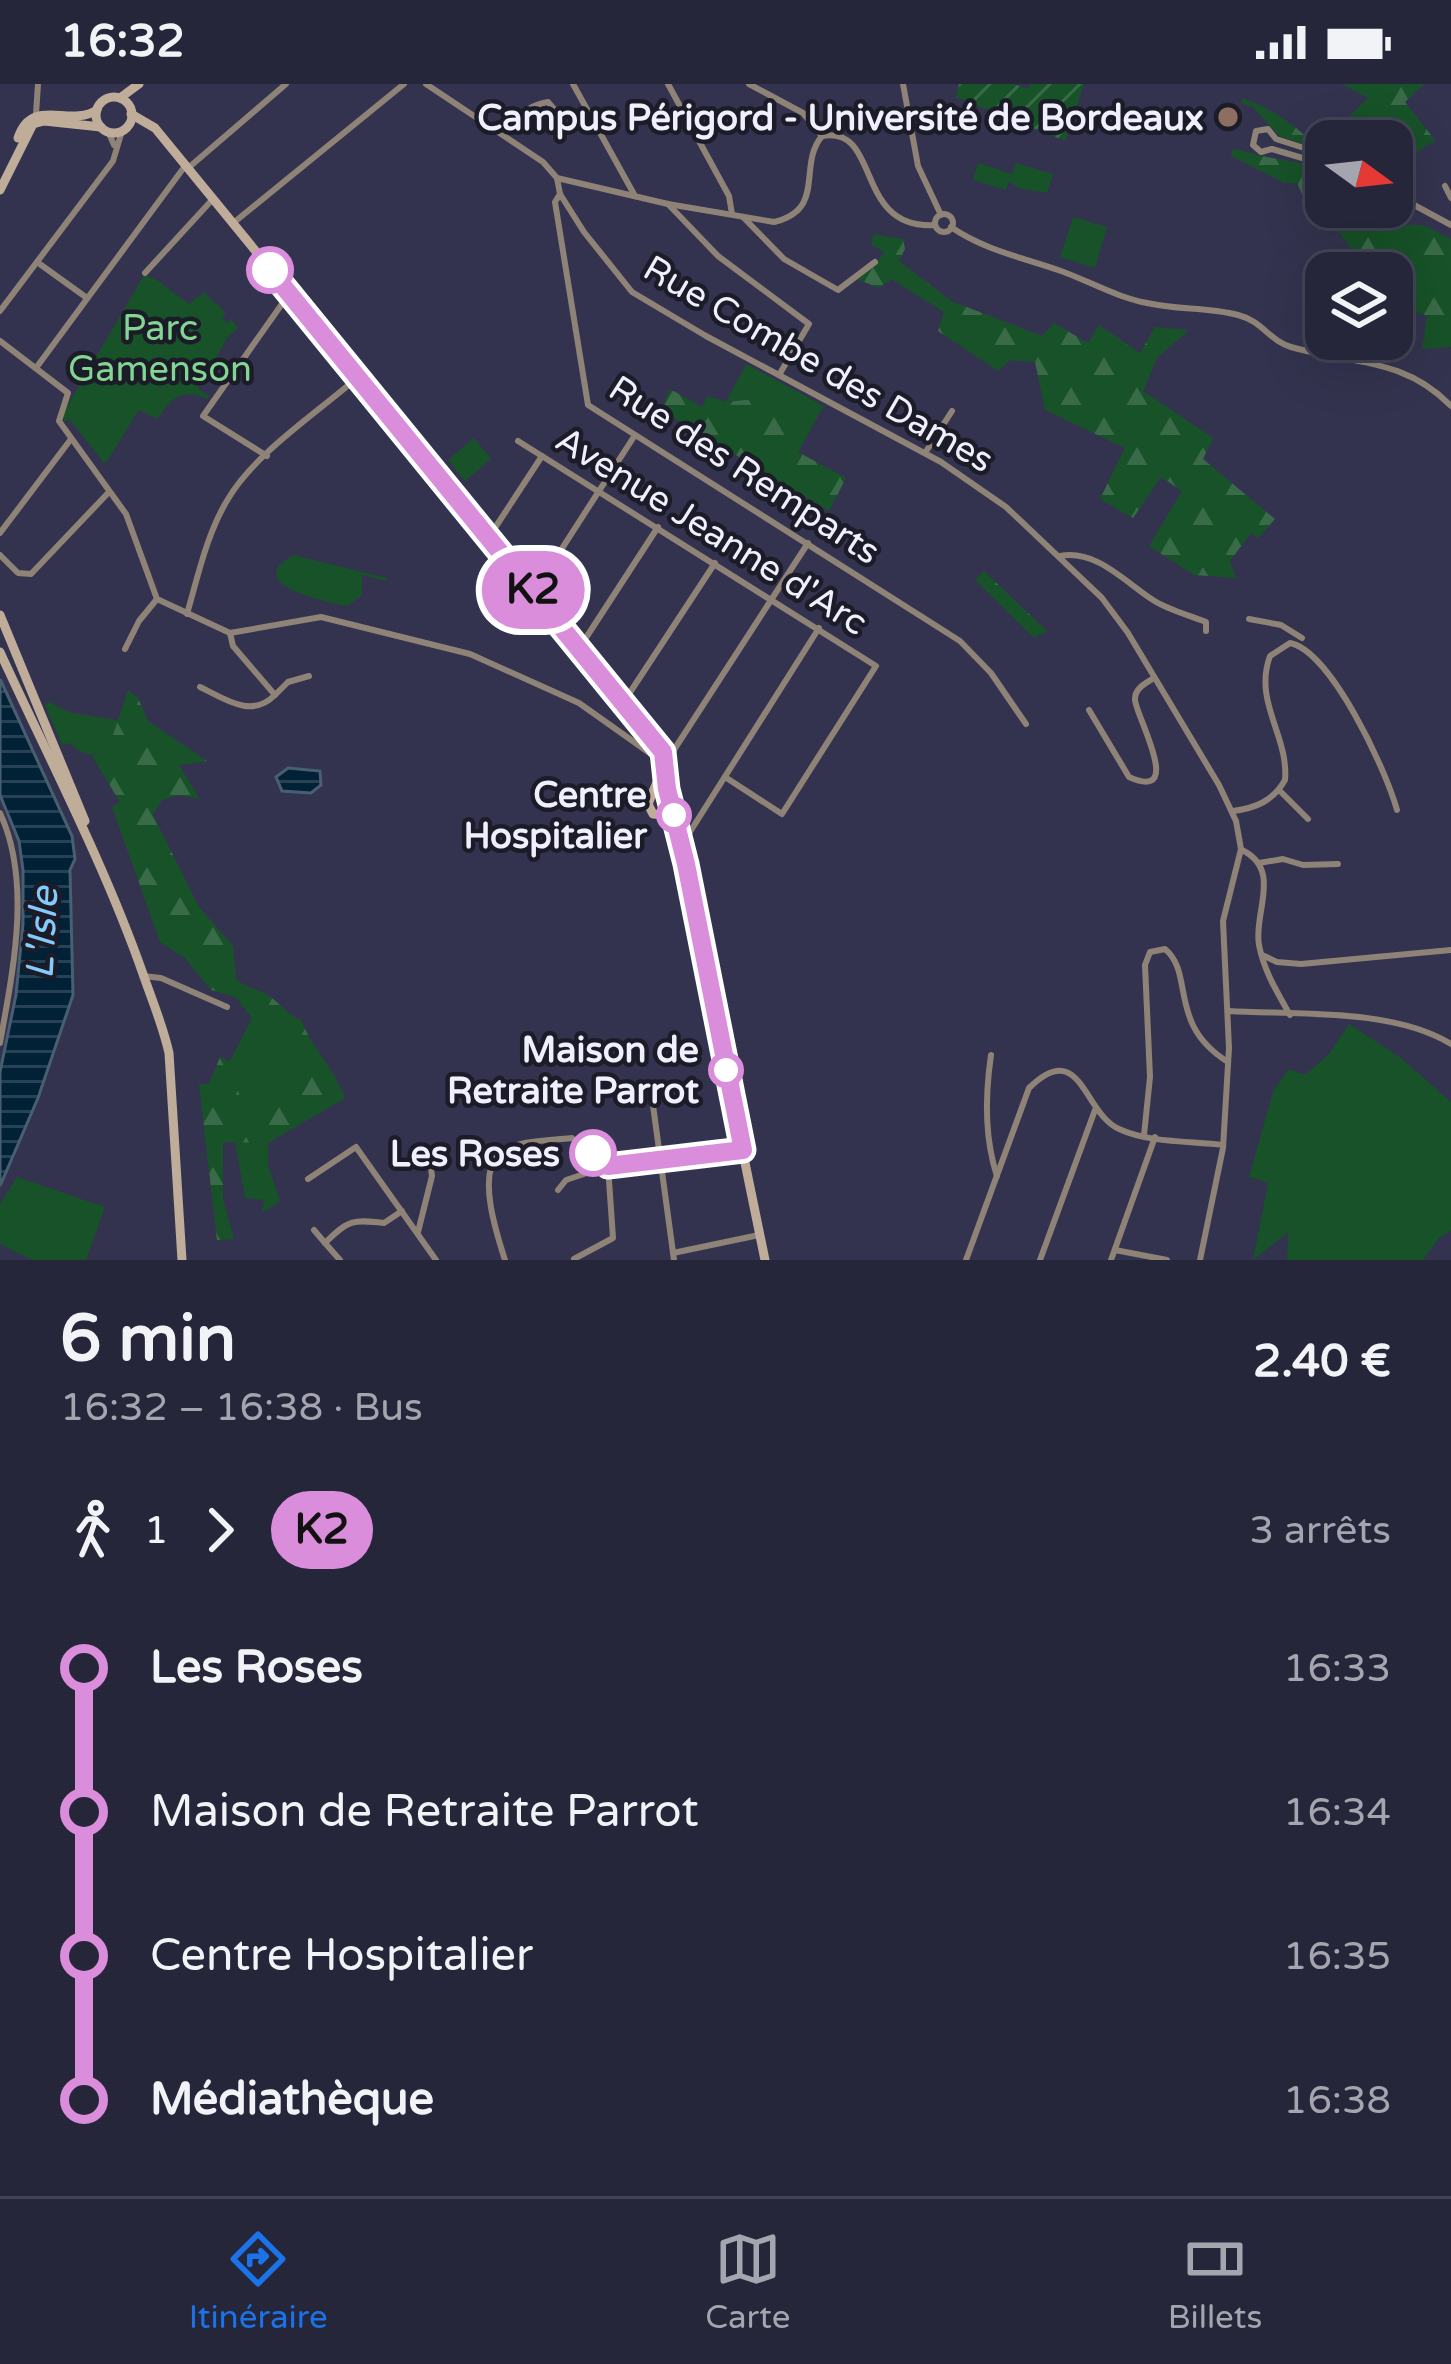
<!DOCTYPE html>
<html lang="fr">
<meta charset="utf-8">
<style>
:root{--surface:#26263b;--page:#2e2e42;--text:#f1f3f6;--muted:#a4a5af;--line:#424355;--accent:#1a73e8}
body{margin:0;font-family:"Varela Round",sans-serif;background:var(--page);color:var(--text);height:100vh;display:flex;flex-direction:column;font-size:45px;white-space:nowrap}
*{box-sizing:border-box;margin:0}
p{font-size:39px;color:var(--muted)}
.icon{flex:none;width:66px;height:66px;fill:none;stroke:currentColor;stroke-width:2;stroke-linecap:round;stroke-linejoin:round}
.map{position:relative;height:1176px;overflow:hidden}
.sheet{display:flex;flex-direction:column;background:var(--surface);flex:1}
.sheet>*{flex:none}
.badge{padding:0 24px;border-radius:39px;font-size:42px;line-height:78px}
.needle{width:78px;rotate:105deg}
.controls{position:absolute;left:1305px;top:36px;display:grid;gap:24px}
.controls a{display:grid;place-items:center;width:108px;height:108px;border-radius:24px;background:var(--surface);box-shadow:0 12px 48px #0002,0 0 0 3px var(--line);font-size:60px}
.map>.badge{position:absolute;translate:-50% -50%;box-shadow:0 0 0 6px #fff}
.legs{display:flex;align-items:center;gap:18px;height:132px;padding:0 60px;font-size:39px}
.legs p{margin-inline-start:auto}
.head{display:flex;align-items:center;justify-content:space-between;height:204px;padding:0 60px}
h1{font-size:66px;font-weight:700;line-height:90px}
ul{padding:0 60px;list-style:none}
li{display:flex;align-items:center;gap:42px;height:144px;font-size:45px}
li i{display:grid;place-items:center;width:18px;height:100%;margin:0 15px;background:currentColor}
li i::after{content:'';width:30px;height:30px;margin:-15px;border:9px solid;border-radius:50%;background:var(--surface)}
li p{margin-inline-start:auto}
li:first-child i{background:linear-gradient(#0000 50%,currentColor 0)}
li:last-child i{background:linear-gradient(currentColor 50%,#0000 0)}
.status{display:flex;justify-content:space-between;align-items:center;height:84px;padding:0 60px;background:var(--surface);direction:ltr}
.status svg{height:33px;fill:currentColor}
.tabs{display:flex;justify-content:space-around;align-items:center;height:168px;border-top:3px solid var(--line);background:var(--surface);font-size:33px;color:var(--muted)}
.tabs a{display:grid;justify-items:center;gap:6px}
.tabs .selected{color:var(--accent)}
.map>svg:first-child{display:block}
</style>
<div class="status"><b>16:32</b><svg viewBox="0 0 49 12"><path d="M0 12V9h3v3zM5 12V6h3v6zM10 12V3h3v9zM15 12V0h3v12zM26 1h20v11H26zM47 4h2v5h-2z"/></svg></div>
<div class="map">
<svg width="1451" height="1176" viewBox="0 0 1451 1176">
<defs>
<pattern id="forest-firs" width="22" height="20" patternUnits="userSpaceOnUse" patternTransform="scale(3)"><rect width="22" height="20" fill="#175228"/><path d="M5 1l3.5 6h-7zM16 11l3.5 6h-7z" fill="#396b48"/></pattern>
<pattern id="garden-furrows" width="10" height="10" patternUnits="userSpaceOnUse" patternTransform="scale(3)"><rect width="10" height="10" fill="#175228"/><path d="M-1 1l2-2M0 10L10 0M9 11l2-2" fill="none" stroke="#396b48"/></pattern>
<pattern id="water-rules" width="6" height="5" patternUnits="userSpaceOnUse" patternTransform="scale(3)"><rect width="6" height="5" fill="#002136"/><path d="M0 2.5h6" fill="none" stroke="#264254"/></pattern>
</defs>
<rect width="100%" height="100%" fill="#33334f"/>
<g fill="#175228">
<polygon points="978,79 1012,90 1016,79 1053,90 1047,109 1018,104 1009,97 1006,106 973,96"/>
<polygon points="1073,133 1107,143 1095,184 1060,173"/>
<path d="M 144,191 L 157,196 L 189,220 L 204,208 L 226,229 L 222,233 L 226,239 L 232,236 L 238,244 L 227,254 L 198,305 L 209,312 L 208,315 C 182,304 171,313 158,335 L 139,326 L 105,380 L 69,335 L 64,338 L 62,331 Z"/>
<polygon points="746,280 824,322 818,332 765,314 726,318"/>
<polygon points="474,354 491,375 465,397 448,376"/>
<path d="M 293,471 L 387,494 L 386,497 L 362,491 L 362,511 L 347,522 C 327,518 240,501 293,471 Z"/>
<path d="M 49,618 L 71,629 L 118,636 L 108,667 C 89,673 84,671 69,659 L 62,661 L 45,621 Z"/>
<polygon points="234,911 271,923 308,1000 299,1014 243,1024 230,977 252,934"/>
<polygon points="1349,940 1401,974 1451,1018 1451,1147 1439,1154 1423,1176 1287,1176 1288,1148 1253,1176 1268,1099 1249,1093 1273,1008 1288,985 1305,991 1329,970"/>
<polygon points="235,1058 268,1059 268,1081 280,1117 262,1129 264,1116 245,1114"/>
<polygon points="17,1093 105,1123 86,1176 32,1176 0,1160 0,1120"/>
</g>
<g fill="url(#forest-firs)">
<polygon points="1342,0 1424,0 1405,18 1435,56 1407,75 1402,107 1392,101 1392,57 1326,56 1368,14"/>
<path d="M 1242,14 C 1275,26 1296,41 1320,66 L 1279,52 L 1253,23 L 1241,19 Z"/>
<path d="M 1232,65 C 1245,66 1251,70 1263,72 C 1284,77 1305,79 1326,85 L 1326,123 L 1392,121 L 1396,124 L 1390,142 L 1423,141 L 1451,155 L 1451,263 L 1422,265 L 1427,232 L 1392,218 L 1392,189 L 1344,189 L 1356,171 L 1329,135 L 1319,148 L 1297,99 L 1285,99 L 1231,72 Z"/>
<polygon points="874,150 903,155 905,165 899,177 951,217 1042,252 1054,239 1088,259 1099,241 1140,269 1155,243 1189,246 1157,274 1143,307 1213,354 1203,375 1275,435 1258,454 1251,449 1230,477 1236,494 1194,491 1149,462 1182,407 1161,393 1133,434 1100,415 1125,364 1045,326 1035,278 1010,276 998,287 938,247 944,228 891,195 879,204 857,195 874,183 884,168 871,160"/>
<polygon points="670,305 702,323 708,312 726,318 765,314 818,332 798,368 846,394 829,427 661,326"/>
<polygon points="984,487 1047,547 1034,554 975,496"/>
<path d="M 128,606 L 138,614 L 148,637 L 207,677 L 179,681 L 200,715 L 179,711 L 162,716 L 153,731 L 199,823 L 233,862 L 236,895 C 247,905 254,903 266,910 C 279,917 284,929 301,936 C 313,965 334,984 345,1014 L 268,1059 L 223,1058 L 223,1116 L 234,1155 L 217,1156 L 199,1000 L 209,1000 L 220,973 L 230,977 L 243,1024 L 299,1014 L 308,1000 L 271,923 L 211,906 L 185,874 L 160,858 L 112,723 L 120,718 L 92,672 L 108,666 Z"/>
</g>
<polygon fill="url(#garden-furrows)" points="959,0 1014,0 1028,5 1030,0 1084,0 1065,57 956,13"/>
<g fill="url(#water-rules)" stroke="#485f72" stroke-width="3">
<polygon points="0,595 72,752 75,775 70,786 73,911 38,1014 0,1102 0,988 16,911 23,840 23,786 19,757 0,711"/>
<polygon points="288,684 320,687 321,701 311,709 282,707 276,693"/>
</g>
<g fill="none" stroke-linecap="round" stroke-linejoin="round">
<g stroke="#8e8376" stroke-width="6">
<polyline points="426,0 543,78 557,94 560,110 584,148 632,208 706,252 941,378 1006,423 1102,514 1128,549 1219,701 1236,737 1241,765 1223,837 1229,964 1223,1064 1200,1176"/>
<polyline points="573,0 635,112"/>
<polyline points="668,0 729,112 732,130"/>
<polyline points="749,0 803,29 822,52"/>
<polyline points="903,0 918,82 941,131"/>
<polyline points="36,30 38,0"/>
<polyline points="108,47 114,61"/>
<path d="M 505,51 C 515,33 528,21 548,18 L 560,32"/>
<path d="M 822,52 C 882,41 853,146 935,141"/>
<polyline points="1326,71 1276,55 1268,45 1256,47 1253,61 1261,68 1272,65 1326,81"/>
<polyline points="187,85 286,0"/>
<path d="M 557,94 L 668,120 L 774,138 C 827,125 797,82 822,52"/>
<polyline points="1445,102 1451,114"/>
<polyline points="1392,109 1451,141"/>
<polyline points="560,110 555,118 588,321 960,557 991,589 1026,640"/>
<polyline points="668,120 718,172 809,240 779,291"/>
<circle cx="944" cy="139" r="9"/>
<polyline points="743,133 784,175 838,206 875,178"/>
<polyline points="232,140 404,0"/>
<path d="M 951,143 C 984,166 1024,174 1061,187 C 1091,198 1116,213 1147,219 C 1177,226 1208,223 1238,231 C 1262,237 1270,257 1291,263 C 1350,280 1404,273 1451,322"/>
<polyline points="37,178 87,214"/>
<polyline points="145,189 212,116"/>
<polyline points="0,227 113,77 122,47"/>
<polyline points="0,257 68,309 59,337 126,430 157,515 230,549 321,533 470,570 579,619 658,675 670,672 808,459"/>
<polyline points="36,284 185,82"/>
<polyline points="518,357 876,582 782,730 725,693"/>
<polyline points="925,369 952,327"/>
<polyline points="267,372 203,332 289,210"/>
<polyline points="0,449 71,355"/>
<polyline points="489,453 542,372"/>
<polyline points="0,471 18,489 31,490 109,408"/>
<path d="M 1060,472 C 1096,465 1125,498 1153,516 C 1168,526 1189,531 1206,538 L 1206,547"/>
<polyline points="534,508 635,351"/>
<path d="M 187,530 C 198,492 207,449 228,415 C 255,369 317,329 358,293"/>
<polyline points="1249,535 1281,541 1302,554"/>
<polyline points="580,563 658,443"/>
<polyline points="125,565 139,537 157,515"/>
<path d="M 200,603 C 225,615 251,635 275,611 L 233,562 L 230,549"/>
<polyline points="275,611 288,598 309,592"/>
<polyline points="625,616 715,479"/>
<path d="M 1089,626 L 1129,693 C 1187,719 1134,629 1135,615 C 1135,604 1146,599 1154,594"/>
<polyline points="1279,706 1308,735"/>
<path d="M 1233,727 C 1256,724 1273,717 1285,696 C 1289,652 1253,618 1270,572 L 1290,559 C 1331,567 1386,686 1397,726"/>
<path d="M 0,729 C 32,798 13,886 0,959"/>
<polyline points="679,748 688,751 819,544"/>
<path d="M 1242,766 C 1283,786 1253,829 1259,861 C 1264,887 1277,908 1290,931"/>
<polyline points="1259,779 1283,775 1303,781 1338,780"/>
<polyline points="1262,871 1277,878 1301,880 1451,866"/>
<polyline points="143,892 161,894 227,923"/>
<path d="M 1229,927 C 1296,931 1392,924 1451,960"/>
<path d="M 991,971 C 985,1012 984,1053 997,1092"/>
<polyline points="652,1014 674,1176"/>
<path d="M 1144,1051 L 1150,993 L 1145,881 L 1150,868 L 1165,865 C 1195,890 1167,940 1228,978"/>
<polyline points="308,1095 356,1063 436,1176"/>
<polyline points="558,1106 566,1096 608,1082 613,1154 574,1175"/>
<polyline points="314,1146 325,1159"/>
<polyline points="418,1148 432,1092 429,1070"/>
<polyline points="1115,1166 1167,1176"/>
<polyline points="673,1169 759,1151"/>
<path d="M 340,1176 L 325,1159 C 348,1136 353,1135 384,1139 L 402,1127"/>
<path d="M 505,1176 C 497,1151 478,1094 497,1072 C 511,1056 552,1056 572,1054 L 608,1082 L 743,1066"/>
<path d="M 966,1176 L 1029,1004 C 1081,953 1083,1029 1119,1045 C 1149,1059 1191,1057 1223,1061"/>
<polyline points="1040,1176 1095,1026"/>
<polyline points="1111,1176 1155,1053"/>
</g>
<g stroke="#bfad9a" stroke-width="9">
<circle cx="114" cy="31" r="18"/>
<polyline points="120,14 139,0"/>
<polyline points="131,30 155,44 654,654 664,675 670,712"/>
<path d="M 18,54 C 32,12 69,44 97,26"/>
<polyline points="0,106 33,40 44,37 101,43"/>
<polyline points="0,531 85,737"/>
<path d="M 0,568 C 49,675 104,779 143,890 C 152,916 163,942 169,969 L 182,1176"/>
<polyline points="656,708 664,708 672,717 665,731 653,730 648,720 660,691"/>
<polyline points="672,724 765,1176"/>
</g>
</g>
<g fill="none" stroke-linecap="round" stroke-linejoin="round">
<g stroke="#fff" stroke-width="27">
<polyline id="line-1" points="270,186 663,668 667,705 686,780 743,1066 608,1082 593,1069"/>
</g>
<use href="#line-1" stroke="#da8dda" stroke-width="18"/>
</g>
<circle fill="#8d6e63" stroke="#1c1c29" stroke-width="4.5" cx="1228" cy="33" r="12"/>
<g fill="#fff" stroke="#da8dda" stroke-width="6">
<circle cx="270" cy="186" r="21"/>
<circle cx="674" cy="731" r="15"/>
<circle cx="726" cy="986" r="15"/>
<circle cx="593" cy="1069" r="21"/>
</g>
<g text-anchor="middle" stroke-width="9" stroke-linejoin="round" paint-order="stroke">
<g font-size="36" font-weight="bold" fill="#efeffe" stroke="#1c1c29" text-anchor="end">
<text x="1204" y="46">Campus Périgord - Université de Bordeaux</text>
</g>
<g font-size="36" fill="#82d593" stroke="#1c1c29">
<text x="160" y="256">Parc<tspan x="160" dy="41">Gamenson</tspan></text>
</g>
<g font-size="36" fill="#efeffe" stroke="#1c1c29">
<text transform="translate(819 279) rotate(30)" y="13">Rue Combe des Dames</text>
<text transform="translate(745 385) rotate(33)" y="13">Rue des Remparts</text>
<text transform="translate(712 446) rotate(32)" y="13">Avenue Jeanne d'Arc</text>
</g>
<g font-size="36" font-weight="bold" fill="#efeffe" stroke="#1c1c29" text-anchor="end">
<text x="647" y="723">Centre<tspan x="647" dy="41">Hospitalier</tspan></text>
<text x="699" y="978">Maison de<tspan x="699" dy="41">Retraite Parrot</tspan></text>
<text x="560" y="1082">Les Roses</text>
</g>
<g font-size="39" font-style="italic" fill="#84cafb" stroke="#1c1c29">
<text transform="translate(41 849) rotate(-87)" y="14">L'Isle</text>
</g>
</g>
</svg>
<div class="controls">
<a><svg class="needle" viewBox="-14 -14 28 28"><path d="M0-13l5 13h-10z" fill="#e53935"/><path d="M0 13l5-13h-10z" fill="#a4a5af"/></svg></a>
<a><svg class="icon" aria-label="layers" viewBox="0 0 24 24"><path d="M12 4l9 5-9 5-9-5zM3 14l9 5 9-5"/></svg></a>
</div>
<b class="badge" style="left:533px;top:506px;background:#da8dda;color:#111">K2</b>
</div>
<section class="sheet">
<div class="head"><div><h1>6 min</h1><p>16:32 – 16:38 · Bus</p></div><b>2.40 €</b></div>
<div class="legs"><svg class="icon" aria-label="walk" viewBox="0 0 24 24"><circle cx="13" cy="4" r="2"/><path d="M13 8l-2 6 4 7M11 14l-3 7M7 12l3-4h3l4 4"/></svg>1<svg class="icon" aria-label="forward" viewBox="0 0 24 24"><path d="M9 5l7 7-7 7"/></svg><b class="badge" style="background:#da8dda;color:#111">K2</b><p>3 arrêts</p></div>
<ul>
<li><i style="color:#da8dda"></i><b>Les Roses</b><p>16:33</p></li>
<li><i style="color:#da8dda"></i><span>Maison de Retraite Parrot</span><p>16:34</p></li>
<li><i style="color:#da8dda"></i><span>Centre Hospitalier</span><p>16:35</p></li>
<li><i style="color:#da8dda"></i><b>Médiathèque</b><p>16:38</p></li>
</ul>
</section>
<nav class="tabs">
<a class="selected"><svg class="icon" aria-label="directions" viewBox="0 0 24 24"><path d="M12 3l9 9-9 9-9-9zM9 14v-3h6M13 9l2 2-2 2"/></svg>Itinéraire</a>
<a><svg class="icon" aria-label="map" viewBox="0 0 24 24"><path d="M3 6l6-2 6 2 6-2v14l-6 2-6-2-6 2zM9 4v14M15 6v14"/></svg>Carte</a>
<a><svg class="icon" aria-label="tickets" viewBox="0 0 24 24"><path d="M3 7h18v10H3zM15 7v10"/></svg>Billets</a>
</nav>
